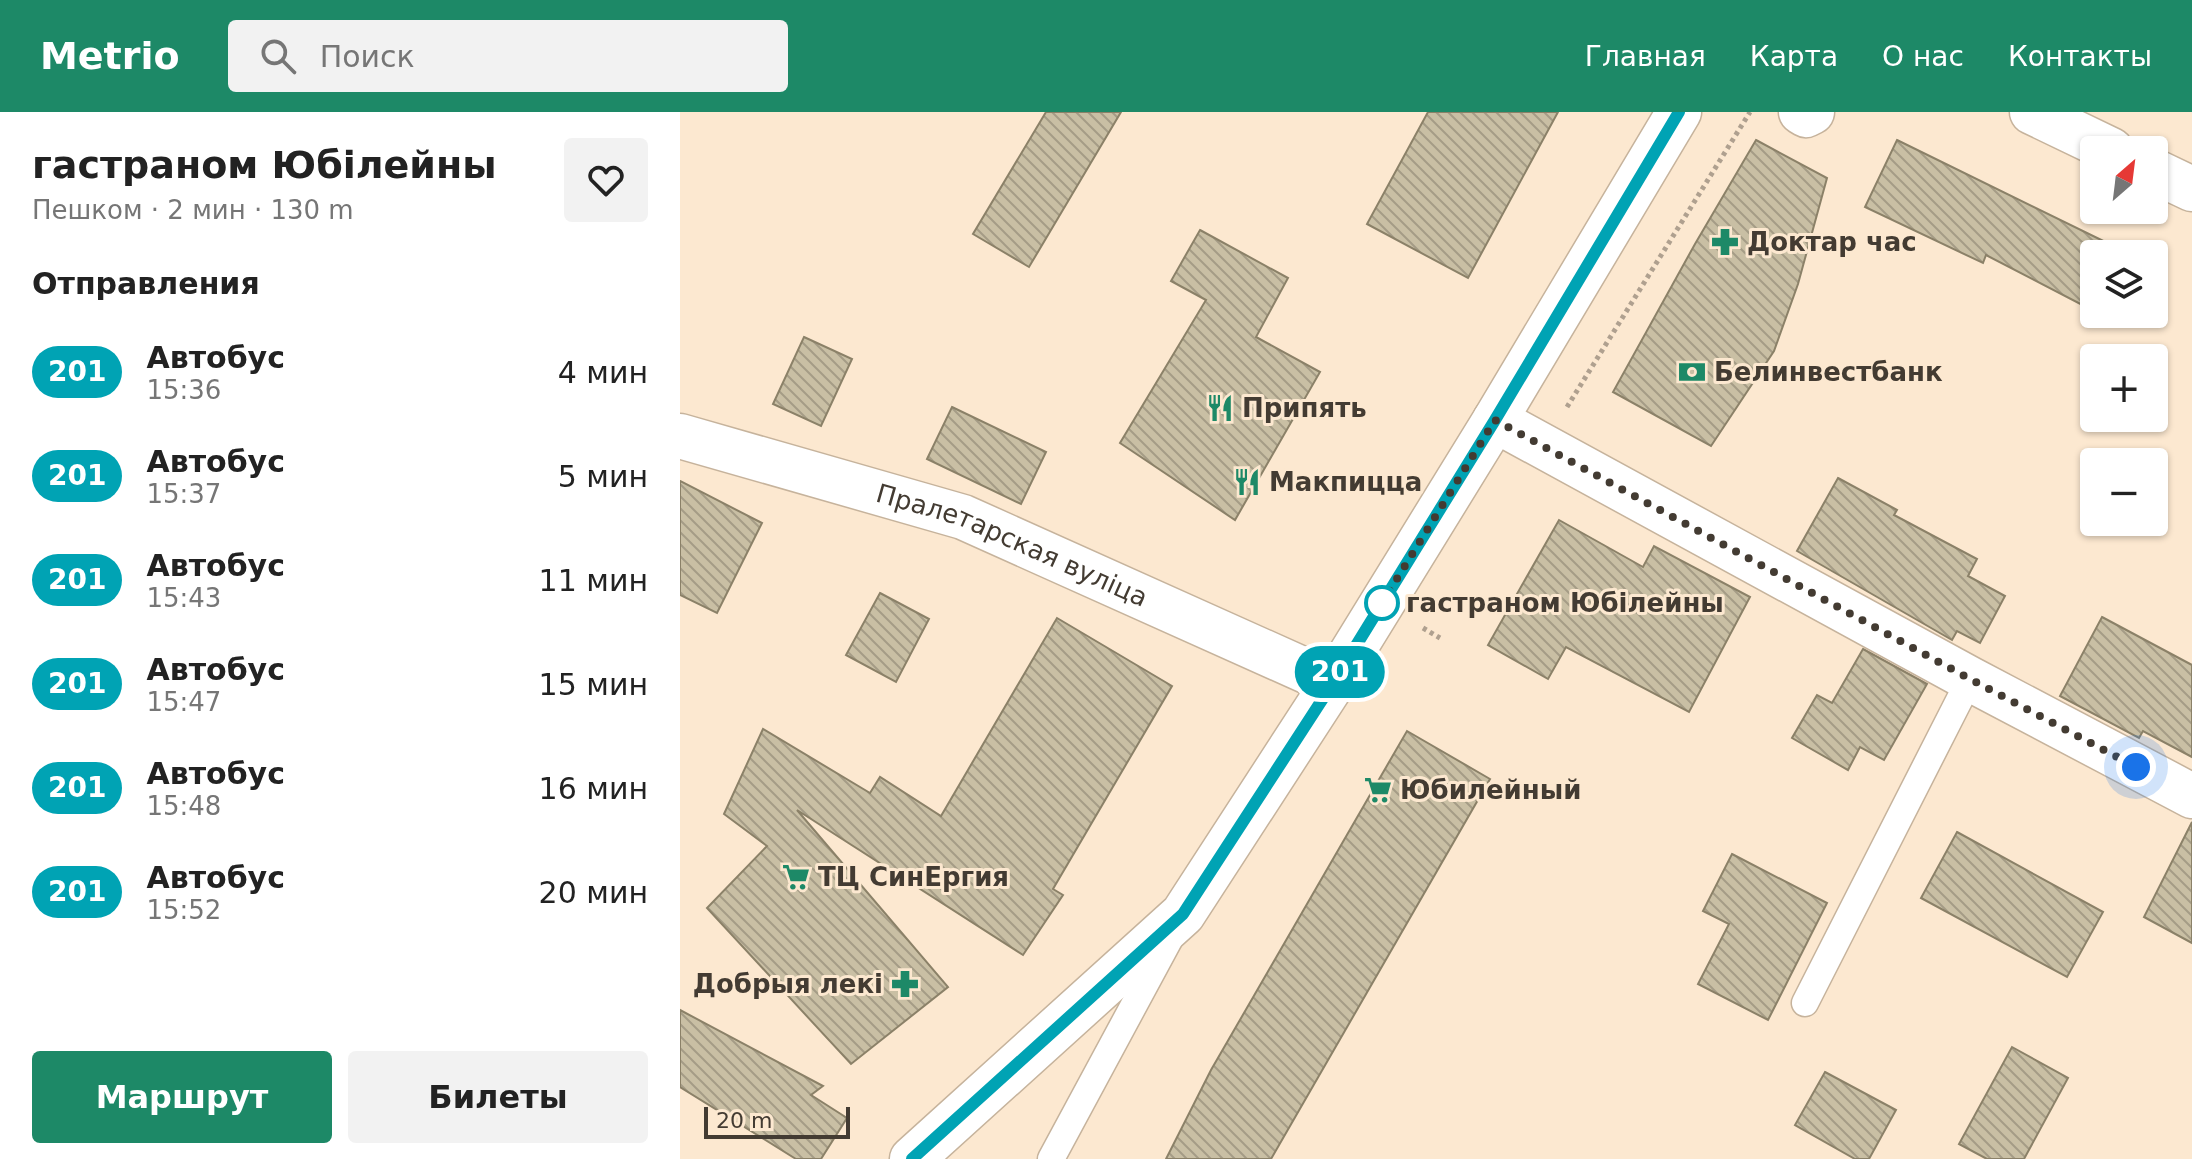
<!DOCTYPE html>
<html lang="ru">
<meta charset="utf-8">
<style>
:root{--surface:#fff;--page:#f2f2f2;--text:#222;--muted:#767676;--accent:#1d8967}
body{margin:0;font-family:"DejaVu Sans",sans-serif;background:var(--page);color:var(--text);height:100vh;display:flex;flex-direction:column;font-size:30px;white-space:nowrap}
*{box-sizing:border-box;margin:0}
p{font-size:26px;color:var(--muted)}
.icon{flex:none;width:44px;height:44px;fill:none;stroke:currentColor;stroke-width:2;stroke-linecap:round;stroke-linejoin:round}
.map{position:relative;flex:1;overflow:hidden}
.side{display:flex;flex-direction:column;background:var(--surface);width:680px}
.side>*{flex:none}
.badge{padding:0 16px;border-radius:26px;font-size:28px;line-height:52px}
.needle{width:52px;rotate:28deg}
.fabs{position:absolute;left:1400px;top:24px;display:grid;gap:16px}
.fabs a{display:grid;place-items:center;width:88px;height:88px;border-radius:8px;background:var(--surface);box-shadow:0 2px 6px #0004;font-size:40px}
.scale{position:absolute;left:24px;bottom:20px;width:146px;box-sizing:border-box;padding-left:8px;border:4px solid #433b32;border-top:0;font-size:22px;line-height:28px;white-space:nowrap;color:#433b32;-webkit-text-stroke:6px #fce8d0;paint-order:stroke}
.you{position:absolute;width:40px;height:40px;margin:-20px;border:6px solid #fff;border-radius:50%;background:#1a73e8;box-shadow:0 0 0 12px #1a73e833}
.map>.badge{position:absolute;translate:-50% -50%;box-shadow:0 0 0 4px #fff}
h2{padding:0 32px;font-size:30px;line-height:72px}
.round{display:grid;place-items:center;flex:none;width:84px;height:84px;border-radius:8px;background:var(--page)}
.head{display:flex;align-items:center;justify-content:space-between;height:136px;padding:0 32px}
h1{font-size:38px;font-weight:600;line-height:60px}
.action{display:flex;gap:16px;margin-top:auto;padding:16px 32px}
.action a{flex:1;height:92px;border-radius:8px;background:var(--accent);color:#fff;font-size:32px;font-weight:600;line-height:92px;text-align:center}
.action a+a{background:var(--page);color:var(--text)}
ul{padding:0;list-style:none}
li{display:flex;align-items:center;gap:24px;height:104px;padding:0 32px}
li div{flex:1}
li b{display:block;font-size:30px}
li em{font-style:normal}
li .badge{min-width:88px;font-weight:700;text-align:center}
header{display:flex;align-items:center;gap:48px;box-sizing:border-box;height:112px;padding:0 40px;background:var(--accent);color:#fff}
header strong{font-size:38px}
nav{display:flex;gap:44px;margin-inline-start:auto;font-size:28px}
.search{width:560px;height:72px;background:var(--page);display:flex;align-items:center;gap:20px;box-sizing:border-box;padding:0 28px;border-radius:8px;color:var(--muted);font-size:30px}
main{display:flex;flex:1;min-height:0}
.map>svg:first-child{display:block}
</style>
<header>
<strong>Metrio</strong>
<div class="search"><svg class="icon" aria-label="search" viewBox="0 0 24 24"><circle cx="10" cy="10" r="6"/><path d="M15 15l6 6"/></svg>Поиск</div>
<nav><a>Главная</a><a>Карта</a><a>О нас</a><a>Контакты</a></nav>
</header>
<main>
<section class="side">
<div class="head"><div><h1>гастраном Юбілейны</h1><p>Пешком · 2 мин · 130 m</p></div><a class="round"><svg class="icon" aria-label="heart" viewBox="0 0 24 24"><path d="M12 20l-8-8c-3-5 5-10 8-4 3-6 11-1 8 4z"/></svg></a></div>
<h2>Отправления</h2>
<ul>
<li><span class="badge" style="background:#00a3b4;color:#fff">201</span><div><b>Автобус</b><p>15:36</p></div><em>4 мин</em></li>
<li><span class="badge" style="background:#00a3b4;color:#fff">201</span><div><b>Автобус</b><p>15:37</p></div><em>5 мин</em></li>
<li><span class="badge" style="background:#00a3b4;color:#fff">201</span><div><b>Автобус</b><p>15:43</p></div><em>11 мин</em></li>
<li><span class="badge" style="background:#00a3b4;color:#fff">201</span><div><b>Автобус</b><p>15:47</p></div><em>15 мин</em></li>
<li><span class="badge" style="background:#00a3b4;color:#fff">201</span><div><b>Автобус</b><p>15:48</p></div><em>16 мин</em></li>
<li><span class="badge" style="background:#00a3b4;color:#fff">201</span><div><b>Автобус</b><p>15:52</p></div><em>20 мин</em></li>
</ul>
<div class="action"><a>Маршрут</a><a>Билеты</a></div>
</section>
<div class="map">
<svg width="1512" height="1047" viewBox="0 0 1512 1047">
<defs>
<pattern id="building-back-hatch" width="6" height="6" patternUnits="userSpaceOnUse" patternTransform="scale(2)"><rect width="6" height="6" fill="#c9bfa4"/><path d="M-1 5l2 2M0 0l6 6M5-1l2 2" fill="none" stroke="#a59c86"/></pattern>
</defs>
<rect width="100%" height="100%" fill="#fce8d0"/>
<g fill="url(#building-back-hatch)" stroke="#8b8168" stroke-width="2">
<polygon points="366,0 441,0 349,155 293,122"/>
<polygon points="748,0 878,0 788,166 687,112"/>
<polygon points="1076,28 1147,66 1118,172 1094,239 1031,334 933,280 1015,132"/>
<polygon points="1217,28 1450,142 1414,142 1414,199 1306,143 1303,151 1185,95"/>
<polygon points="520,118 608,166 576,225 640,260 555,408 440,331 526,188 491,169"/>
<polygon points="124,225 172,247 141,314 93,292"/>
<polygon points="272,295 366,340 341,392 247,347"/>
<polygon points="1158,366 1217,398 1214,403 1297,447 1288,464 1325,484 1300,531 1277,519 1272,528 1117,439"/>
<polygon points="0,369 82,411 37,501 0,483"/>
<polygon points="879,408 963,455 974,434 1070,485 1009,600 886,535 868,567 808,533"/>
<polygon points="200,481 249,507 216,570 166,543"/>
<polygon points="1422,505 1512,553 1512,645 1463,619 1459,626 1380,584"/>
<polygon points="377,506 492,574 373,777 383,783 343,843 117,698 268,875 171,952 27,796 87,734 44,702 83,617 190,681 200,665 261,704"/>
<polygon points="1183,537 1247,572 1204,648 1180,635 1168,658 1112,626 1137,583 1152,591"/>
<polygon points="727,619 810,667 591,1047 486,1047 531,958"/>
<polygon points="1512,710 1512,831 1464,805"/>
<polygon points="1277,720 1423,800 1387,865 1241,786"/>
<polygon points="1052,742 1147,791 1088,908 1018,872 1049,812 1023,799"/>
<polygon points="0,898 143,974 131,983 167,1006 141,1047 116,1047 0,975"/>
<polygon points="1332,935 1388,966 1344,1047 1307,1047 1279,1032"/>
<polygon points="1145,960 1216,998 1189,1047 1175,1047 1115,1013"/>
</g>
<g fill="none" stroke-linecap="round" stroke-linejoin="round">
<g stroke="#c6b39c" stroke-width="29">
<g id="lane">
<polyline points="1125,891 1290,567"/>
<polyline points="371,1047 489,828"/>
</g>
</g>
<g stroke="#c6b39c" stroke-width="47">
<g id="street">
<polyline points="1121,0 1126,3 1132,0"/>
<polyline points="1352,0 1431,38"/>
<polyline points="1474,59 1512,77"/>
<polyline points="815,308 1290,567 1512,684"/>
<path id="s1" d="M 0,324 L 283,405 L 653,571"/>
</g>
</g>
<g stroke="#c6b39c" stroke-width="47">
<polyline id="secondary" points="232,1047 503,802 653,571 815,308 999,0"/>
</g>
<g stroke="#afa08f" stroke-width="5" stroke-dasharray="4 4" stroke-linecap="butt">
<polyline points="887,295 1070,0"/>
<polyline points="743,516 760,526"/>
</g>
<use href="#lane" stroke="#fff" stroke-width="26"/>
<use href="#street" stroke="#fff" stroke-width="44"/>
<use href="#secondary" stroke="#fff" stroke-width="44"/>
</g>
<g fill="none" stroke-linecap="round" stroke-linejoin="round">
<g stroke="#fff" stroke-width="18">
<polyline id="line" points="232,1047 503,802 653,571 815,308 999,0"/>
</g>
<use href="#line" stroke="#00a3b4" stroke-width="12"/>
<polyline stroke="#433b32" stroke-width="8" stroke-dasharray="0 14.4" points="702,491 815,308 1290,567 1456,655"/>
</g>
<defs>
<g id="pharmacy-bare" transform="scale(2.16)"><path d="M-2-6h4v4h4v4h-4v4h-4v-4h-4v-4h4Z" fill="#1d8967" stroke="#fce8d0" stroke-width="2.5" paint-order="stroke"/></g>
<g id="bank-bare" transform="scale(2.16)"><path d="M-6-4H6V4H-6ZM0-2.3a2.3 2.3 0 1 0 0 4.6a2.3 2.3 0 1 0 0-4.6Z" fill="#1d8967" stroke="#fce8d0" stroke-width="2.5" paint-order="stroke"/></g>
<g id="restaurant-bare" transform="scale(2.16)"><path d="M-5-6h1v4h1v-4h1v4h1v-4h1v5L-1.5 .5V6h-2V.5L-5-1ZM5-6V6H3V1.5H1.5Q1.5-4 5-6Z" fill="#1d8967" stroke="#fce8d0" stroke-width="2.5" paint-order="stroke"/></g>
<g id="supermarket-bare" transform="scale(2.16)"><path d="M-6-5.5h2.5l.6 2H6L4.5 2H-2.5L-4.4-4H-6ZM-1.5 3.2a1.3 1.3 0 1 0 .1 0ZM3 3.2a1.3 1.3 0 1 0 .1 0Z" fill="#1d8967" stroke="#fce8d0" stroke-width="2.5" paint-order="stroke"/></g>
</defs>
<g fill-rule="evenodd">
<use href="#pharmacy-bare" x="1045" y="130"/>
<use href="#bank-bare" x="1012" y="260"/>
<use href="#restaurant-bare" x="540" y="296"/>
<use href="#restaurant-bare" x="567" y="370"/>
<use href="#supermarket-bare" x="698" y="678"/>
<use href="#supermarket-bare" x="116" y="765"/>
<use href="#pharmacy-bare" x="225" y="872"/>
</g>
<circle fill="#fff" stroke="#00a3b4" stroke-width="4" cx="702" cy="491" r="16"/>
<g text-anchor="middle" stroke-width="6" stroke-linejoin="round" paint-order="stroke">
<g font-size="26" font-weight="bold" fill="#433b32" stroke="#fce8d0" text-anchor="start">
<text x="1067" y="139">Доктар час</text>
<text x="1034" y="269">Белинвестбанк</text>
<text x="562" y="305">Припять</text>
<text x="589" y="379">Макпицца</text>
<text x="720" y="687">Юбилейный</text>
<text x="138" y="774">ТЦ СинЕргия</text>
<text x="203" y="881" text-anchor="end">Добрыя лекі</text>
</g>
<g font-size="26" fill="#433b32" stroke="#fce8d0">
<text dy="9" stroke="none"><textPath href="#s1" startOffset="350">Пралетарская вуліца</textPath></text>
</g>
<g font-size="26" font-weight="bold" fill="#433b32" stroke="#fce8d0" text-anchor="start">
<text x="726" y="500">гастраном Юбілейны</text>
</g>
</g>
</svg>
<div class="fabs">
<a><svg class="needle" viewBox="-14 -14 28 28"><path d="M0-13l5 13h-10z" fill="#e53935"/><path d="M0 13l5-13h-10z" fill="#767676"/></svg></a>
<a><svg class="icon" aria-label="layers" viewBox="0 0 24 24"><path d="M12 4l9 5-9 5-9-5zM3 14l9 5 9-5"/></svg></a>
<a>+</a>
<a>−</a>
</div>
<div class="scale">20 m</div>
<div class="you" style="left:1456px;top:655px"></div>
<b class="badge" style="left:660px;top:560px;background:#00a3b4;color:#fff">201</b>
</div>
</main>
